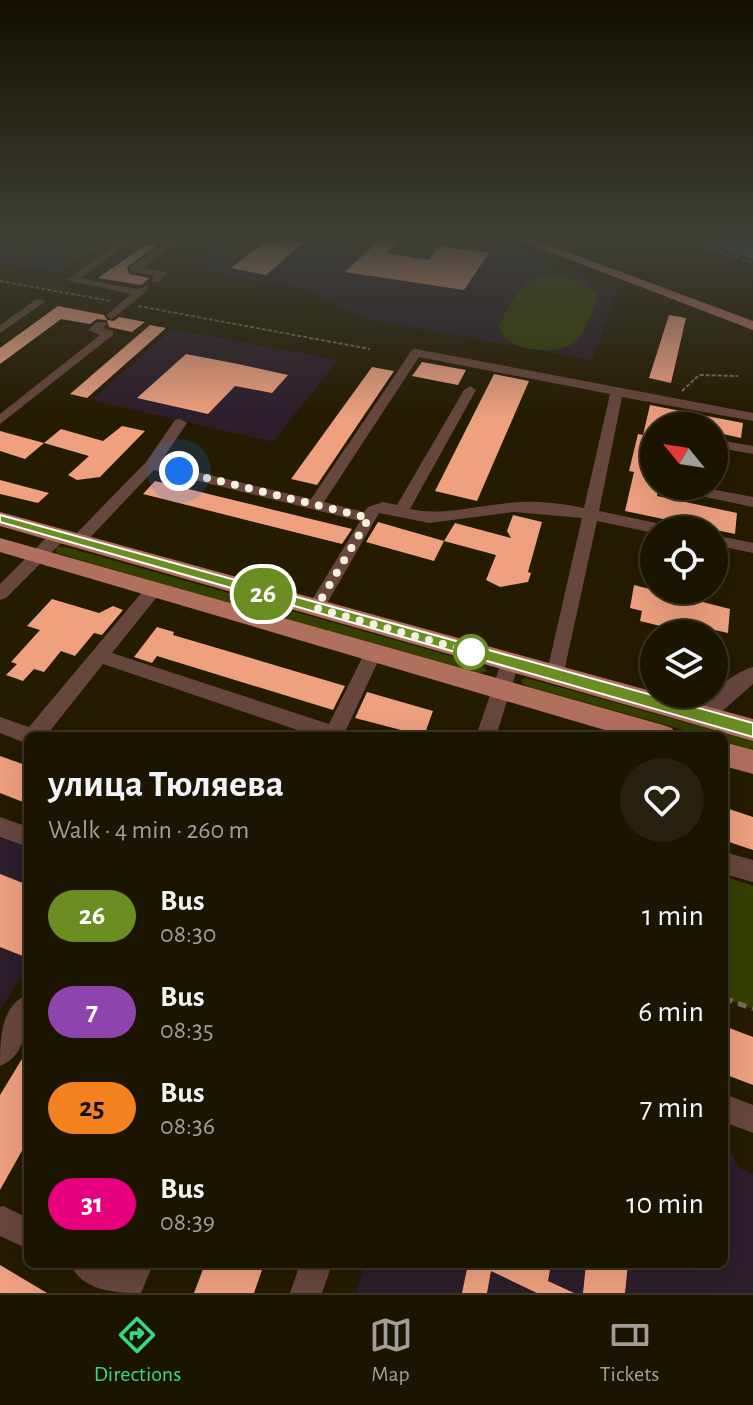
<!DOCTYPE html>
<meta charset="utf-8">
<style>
:root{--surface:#1b1400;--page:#28210f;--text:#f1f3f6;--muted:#a09e99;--line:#393322;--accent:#36d880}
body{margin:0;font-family:"Alegreya Sans",sans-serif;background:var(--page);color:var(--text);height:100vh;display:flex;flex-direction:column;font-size:30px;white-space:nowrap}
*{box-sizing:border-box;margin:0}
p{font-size:26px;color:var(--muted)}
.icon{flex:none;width:44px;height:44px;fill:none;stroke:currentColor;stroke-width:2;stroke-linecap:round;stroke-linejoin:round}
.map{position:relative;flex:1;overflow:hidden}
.sheet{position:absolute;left:24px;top:732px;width:704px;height:536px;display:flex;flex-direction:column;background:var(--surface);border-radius:12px;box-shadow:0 8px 32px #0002,0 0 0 2px var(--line)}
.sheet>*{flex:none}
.badge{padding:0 16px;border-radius:26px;font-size:28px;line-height:52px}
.needle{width:52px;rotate:300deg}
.controls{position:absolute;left:640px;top:412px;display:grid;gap:16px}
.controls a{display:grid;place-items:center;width:88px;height:88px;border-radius:50%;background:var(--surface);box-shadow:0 8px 32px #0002,0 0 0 2px var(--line);font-size:40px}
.you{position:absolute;width:40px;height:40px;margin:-20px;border:6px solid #fff;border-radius:50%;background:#1a73e8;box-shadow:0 0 0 12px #1a73e833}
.map>.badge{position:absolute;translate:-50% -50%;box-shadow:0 0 0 4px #fff}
.round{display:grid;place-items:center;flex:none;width:84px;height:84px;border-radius:42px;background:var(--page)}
.headline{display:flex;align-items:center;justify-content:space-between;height:136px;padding:0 24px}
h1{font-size:38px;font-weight:700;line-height:60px}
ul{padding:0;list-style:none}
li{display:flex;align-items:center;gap:24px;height:96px;padding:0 24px}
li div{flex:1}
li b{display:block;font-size:30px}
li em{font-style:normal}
li .badge{min-width:88px;font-weight:700;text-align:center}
.menu{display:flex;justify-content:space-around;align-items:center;height:112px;border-top:2px solid var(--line);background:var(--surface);font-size:22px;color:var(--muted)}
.menu a{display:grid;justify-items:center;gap:4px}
.menu .selected{color:var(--accent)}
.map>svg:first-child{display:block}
</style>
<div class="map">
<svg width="753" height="1293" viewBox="0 0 753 1293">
<rect width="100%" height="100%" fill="#241b00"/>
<g fill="#2c1e2b">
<polygon points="0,237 114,237 59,273 0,262"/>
<polygon points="231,237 373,237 403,242 408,238 428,241 445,237 487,237 617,292 592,360 367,319 304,289 208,271 201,261"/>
<polygon points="172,329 338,360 273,442 97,401 94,398"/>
<polygon points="0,838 28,847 28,966 0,1010"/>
<polygon points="724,1139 739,1168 753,1173 753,1293 356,1293 364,1264 724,1264"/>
</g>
<g fill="#353f02">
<path d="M 553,276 L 580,281 L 597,293 C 596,306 584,337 572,344 C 553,355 503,352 499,326 C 513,299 520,277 553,276 Z"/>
<polygon points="57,547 66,547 483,665 487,671 477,675 56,553"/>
<polygon points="526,678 753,741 753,750 724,741 724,736 705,736 530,687 523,684 521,680"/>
<polygon points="724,876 753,886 753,1009 724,998"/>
</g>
<polygon fill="#187781" points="685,237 753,237 753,259"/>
<g fill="#eea07f">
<polygon points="383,237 400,237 386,253 429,260 439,246 489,253 464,290 345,272"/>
<polygon points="283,239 303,243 266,275 231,268 263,243 275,245"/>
<polygon points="147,244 156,246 127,267 129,274 150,278 141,285 98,278"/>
<polygon points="58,306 104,315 107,320 97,319 90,324 61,319 0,364 0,348"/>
<polygon points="669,315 686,318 671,383 649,378"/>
<polygon points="119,317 145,322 132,332 109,327 107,320 114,321"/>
<polygon points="150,325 166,328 87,398 70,394"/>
<polygon points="186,354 238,364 288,375 272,393 235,386 208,414 137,398"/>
<polygon points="422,362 466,370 458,385 412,376"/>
<polygon points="372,367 394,371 317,485 291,479"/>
<polygon points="494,374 529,381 477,501 435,491"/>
<polygon points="650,405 743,423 741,438 714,432 714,426 654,426 654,486 659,486 657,496 737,513 735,534 625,511 634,472 629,471 638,434 643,435"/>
<polygon points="122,426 145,431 100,477 77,480 68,475 89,456 44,443 61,429 103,441"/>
<polygon points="0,431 44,443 25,459 0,451"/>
<polygon points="0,480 49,493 38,503 0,494"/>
<polygon points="155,481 352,529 342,544 143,494"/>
<polygon points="513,515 542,522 528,572 531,573 528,582 500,587 486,580 496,555 444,541 455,523 511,538 507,531"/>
<polygon points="378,522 444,541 434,561 366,542"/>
<polygon points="634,585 654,590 696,590 695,600 730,609 728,633 710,629 710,634 693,634 640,621 642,611 630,608"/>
<polygon points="52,599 99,613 113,606 123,610 102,635 94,633 75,656 61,651 44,672 34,669 23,681 6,675 17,664 11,662 40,630 27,626"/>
<polygon points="157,627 174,632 173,635 345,686 333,710 157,656 152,663 134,657"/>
<polygon points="367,692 433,711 424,736 355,718"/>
<polygon points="0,756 28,766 28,804 0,793"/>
<polygon points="729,809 753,817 753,850 726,841"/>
<polygon points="0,874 28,885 28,958 0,947"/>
<polygon points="724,1026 753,1037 753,1085 724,1074"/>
<polygon points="28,1049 28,1140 0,1190 0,1095"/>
<polygon points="205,1264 264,1264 254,1293 194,1293"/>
<polygon points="468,1264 551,1264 548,1281 574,1293 537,1293 491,1271 487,1293 462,1293"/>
<polygon points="586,1264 628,1264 625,1293 583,1293"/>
<polygon points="0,1265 47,1293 0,1293"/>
</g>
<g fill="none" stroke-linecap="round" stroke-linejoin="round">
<g stroke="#756d56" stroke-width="2" stroke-dasharray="4 2" stroke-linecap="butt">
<polyline points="673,237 753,263"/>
<polyline points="0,281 111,301"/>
<polyline points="138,306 370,349"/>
<polyline points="682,391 699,375 738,376"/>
</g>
<polyline stroke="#756d56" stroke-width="5" stroke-dasharray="9 6" stroke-linecap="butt" points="724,998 753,1009"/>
<g fill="#67463e" fill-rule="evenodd">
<polygon points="126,237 137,237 80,278 137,289 148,286 148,290 112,319 106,316 108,314 131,294 66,280"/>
<polygon points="174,237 185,237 143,268 166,272 167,274 159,282 151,282 154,276 130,271 130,267"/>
<polygon points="37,299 46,301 0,333 0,325"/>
<polygon points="97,322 105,322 107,324 103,328 113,331 113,335 0,424 0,414 100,335 88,330"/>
<path d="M 416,349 L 753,413 L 753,421 L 622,397 L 599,511 L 666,525 L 674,530 L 654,530 L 654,533 L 597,521 L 562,681 L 548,681 L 546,676 L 582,518 L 514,512 L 429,523 L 379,513 L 322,612 L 316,614 L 307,608 L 360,521 L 154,470 L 83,545 L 77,546 L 69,541 L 146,462 L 175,420 L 180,419 L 187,423 L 160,463 L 311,499 L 412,350 ZM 419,357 L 610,394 L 584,508 C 560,503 533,500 509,503 C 476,506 442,516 410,509 L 476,390 L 470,386 L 464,390 L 397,505 L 383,502 L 368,507 L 364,512 L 324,502 Z"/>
<polygon points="714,439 753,446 753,454 714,447"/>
<polygon points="675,486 695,486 753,497 753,507 677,491"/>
<polygon points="59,530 67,535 65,539 6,598 0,600 0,584 53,531"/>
<polygon points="714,535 753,543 753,553 714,545"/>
<polygon points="154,583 162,589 160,593 112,653 329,724 367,648 379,648 382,653 343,736 315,736 103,664 46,736 28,736 28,744 0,733 0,717 29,727 148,585"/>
<polygon points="510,656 516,658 519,663 496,736 476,736 501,663 504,658"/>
<path d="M 753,667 L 753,684 L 710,722 L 703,724 L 696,722 L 693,716 C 703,697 732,673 753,667 Z"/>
<polygon points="0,817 28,827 28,847 0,837"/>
<polygon points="724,852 753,860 753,882 724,874"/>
<path d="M 28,994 C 28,1020 28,1055 0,1066 C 0,1040 0,1006 28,994 Z"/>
<polygon points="724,1094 753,1105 753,1133 724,1122"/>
<polygon points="3,1206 28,1218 28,1249 0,1236 0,1207"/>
<path d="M 70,1264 L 153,1264 L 141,1293 C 115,1293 82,1291 70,1264 Z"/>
<polygon points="300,1264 332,1264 322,1293 290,1293"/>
</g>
<g fill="#b16f5e" fill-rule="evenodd">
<polygon points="511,237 527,237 753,321 753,330"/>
<polygon points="0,512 753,719 753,741 0,526"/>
<polygon points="0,538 663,725 672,728 676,736 625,736 0,552"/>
<polygon points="724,742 753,750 753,774 724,766"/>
</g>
</g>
<linearGradient id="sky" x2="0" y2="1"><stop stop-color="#140f00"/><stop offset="0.57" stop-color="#3f3f37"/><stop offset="1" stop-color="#3f3f37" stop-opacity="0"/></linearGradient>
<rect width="753" height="418" fill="url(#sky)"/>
<polygon fill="#6b8e23" stroke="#fff" stroke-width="2" points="0,515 753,723 753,737 0,522"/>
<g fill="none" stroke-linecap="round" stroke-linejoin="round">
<polyline stroke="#f6f1df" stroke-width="8" stroke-dasharray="0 14.4" points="179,471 369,518 316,608 471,652"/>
</g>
<circle fill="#fff" stroke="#6b8e23" stroke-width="4" cx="471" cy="652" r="16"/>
</svg>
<div class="controls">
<a><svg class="needle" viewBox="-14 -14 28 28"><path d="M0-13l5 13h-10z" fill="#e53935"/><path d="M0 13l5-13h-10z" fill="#a09e99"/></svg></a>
<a><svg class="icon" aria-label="locate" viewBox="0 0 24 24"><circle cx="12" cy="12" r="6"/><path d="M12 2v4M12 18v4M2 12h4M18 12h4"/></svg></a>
<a><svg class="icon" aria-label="layers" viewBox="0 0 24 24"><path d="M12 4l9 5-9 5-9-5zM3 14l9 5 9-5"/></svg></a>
</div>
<div class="you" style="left:179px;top:471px"></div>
<b class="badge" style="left:263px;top:594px;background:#6b8e23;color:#fff">26</b>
<section class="sheet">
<div class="headline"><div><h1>улица Тюляева</h1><p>Walk · 4 min · 260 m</p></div><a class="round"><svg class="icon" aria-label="heart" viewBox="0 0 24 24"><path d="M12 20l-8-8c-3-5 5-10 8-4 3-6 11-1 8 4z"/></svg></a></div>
<ul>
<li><span class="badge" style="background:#6b8e23;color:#fff">26</span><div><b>Bus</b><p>08:30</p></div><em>1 min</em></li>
<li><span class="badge" style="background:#8e44ad;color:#fff">7</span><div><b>Bus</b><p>08:35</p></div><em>6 min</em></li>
<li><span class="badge" style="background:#f58220;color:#111">25</span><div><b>Bus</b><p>08:36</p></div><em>7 min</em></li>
<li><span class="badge" style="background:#e6007e;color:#fff">31</span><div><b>Bus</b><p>08:39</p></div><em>10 min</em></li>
</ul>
</section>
</div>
<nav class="menu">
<a class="selected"><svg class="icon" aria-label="directions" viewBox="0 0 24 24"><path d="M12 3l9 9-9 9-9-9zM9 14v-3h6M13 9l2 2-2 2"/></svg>Directions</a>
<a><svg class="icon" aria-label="map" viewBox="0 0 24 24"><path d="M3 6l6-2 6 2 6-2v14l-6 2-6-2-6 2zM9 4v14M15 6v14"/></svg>Map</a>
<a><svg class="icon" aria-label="tickets" viewBox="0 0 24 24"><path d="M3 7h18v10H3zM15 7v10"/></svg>Tickets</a>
</nav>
